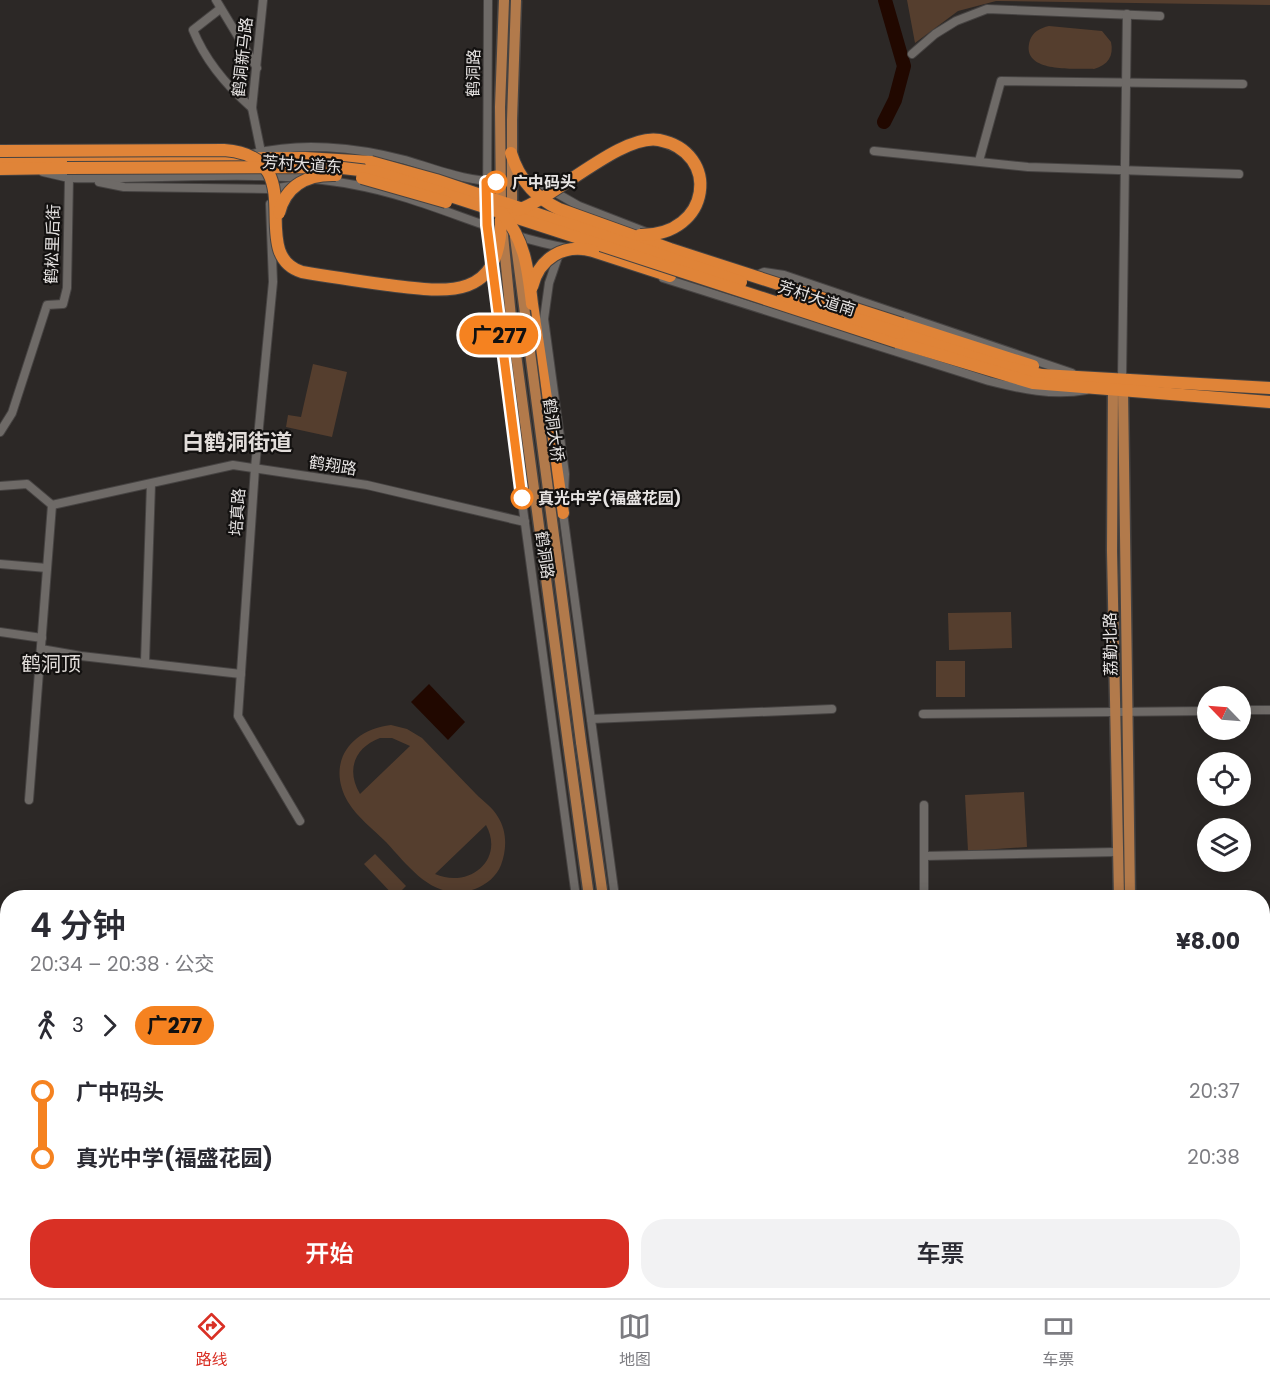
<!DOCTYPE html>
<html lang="zh">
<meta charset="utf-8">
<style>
:root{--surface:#fff;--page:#f2f2f3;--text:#2b2b33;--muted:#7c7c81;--line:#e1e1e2;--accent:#d93025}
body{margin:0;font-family:Poppins,"Noto Sans SC",sans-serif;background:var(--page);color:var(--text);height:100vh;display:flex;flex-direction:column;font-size:22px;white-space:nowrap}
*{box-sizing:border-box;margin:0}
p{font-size:20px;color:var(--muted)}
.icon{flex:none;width:33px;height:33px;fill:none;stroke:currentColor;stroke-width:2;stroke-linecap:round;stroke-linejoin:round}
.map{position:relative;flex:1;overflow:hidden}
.details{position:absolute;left:0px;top:890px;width:1270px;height:410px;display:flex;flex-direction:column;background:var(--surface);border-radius:24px 24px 0 0;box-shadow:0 3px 15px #0003}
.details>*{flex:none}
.badge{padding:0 12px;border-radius:20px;font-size:21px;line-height:39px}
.needle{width:39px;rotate:295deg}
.fabs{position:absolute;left:1197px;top:686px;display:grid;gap:12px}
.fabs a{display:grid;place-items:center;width:54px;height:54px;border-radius:50%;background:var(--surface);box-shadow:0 3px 15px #0003;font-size:30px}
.map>.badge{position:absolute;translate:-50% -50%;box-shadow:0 0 0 3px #fff}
.legs{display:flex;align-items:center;gap:9px;height:66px;padding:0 30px;font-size:20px}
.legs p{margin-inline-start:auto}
.head{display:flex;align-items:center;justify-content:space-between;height:102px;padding:0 30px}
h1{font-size:33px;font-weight:600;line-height:45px}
.button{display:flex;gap:12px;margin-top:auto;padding:12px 30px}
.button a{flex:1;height:69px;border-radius:24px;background:var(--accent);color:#fff;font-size:24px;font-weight:600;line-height:69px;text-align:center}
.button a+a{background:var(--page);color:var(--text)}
ul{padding:0 30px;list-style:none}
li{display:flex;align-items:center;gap:21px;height:66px;font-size:22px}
li i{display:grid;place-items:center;width:9px;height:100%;margin:0 8px;background:currentColor}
li i::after{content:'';width:15px;height:15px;margin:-8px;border:4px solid;border-radius:50%;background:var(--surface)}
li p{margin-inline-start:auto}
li:first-child i{background:linear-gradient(#0000 50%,currentColor 0)}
li:last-child i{background:linear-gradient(currentColor 50%,#0000 0)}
.tabs{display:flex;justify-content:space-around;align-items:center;height:84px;border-top:2px solid var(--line);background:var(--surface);font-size:16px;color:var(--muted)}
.tabs a{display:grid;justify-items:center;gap:3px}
.tabs .selected{color:var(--accent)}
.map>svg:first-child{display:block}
</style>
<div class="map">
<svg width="1270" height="1298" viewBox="0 0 1270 1298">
<rect width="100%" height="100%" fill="#2c2826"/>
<g fill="#553e2e" fill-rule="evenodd">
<polygon points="907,0 1270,0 1270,5 996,1 958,11 915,43"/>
<path d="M 1049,26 L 1102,31 L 1111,42 C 1114,56 1108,65 1094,69 C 1076,68 1019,74 1030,40 C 1033,32 1040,28 1049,26 Z"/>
<polygon points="313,364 347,372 332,437 286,427 288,415 301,417"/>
<polygon points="1011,612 1012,648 949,650 948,613"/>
<rect x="936" y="661" width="29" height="36"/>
<path d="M 391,725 L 407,729 L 422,738 C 440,757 458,775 476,794 C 483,801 493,808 498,817 C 507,831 507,849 501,865 C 497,876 486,885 475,889 C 435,903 411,869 386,842 C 374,830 357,817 348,802 C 326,764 349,730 391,725 ZM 380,738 L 392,738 L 410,746 L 360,794 C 346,770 354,748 380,738 ZM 486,825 C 505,860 469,889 435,874 Z"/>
<polygon points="1024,792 1027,847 968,851 965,795"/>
<polygon points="375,854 406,886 395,897 364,864"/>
<rect x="374" y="1292" width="111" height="6"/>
<polygon points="1042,1292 1097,1292 1102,1298 1042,1298"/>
</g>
<polygon fill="#210800" points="429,684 465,722 448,740 411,702"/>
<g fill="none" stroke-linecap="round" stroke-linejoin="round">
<polyline stroke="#210800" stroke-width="14" points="884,122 895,100 904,66 885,0"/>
<g stroke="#464342" stroke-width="10">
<g id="minor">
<polyline points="216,0 257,68"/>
<polyline points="488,0 487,225 496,311 576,897"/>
<path d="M 220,9 L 193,30 C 205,60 228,87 252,108"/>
<polyline points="912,54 935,34 956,21 987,9 1160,16"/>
<polyline points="874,151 1028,167 1239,174"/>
<polyline points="261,152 252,108 263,0"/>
<path d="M 249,155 C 298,141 356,147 405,160 C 438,170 470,183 504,181"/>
<polyline points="979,161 1001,81 1243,84"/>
<path d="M 43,172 L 69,178 C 161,180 265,168 355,185 C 428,198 495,236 568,248"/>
<polyline points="523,181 544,186 579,206 651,234"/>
<polyline points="99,182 124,187 270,189 298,185"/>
<polyline points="270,204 273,282 255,468 238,716 300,821"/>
<polyline points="560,251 549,283 544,319 565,474 563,513 615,897"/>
<polyline points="752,277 764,272 784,275 1072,373"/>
<path d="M 663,278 L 989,381 C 1020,389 1054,396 1086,390"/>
<polyline points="1122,380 1127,14"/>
<polyline points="0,432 12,413 47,305 63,304 67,288 69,178"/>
<polyline points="0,486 27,484 52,505 233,465 367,485 525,522"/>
<polyline points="0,564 47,568"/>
<polyline points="0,632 42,638"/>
<polyline points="41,649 81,656 241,674"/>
<polyline points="145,662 151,484"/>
<polyline points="1240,710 1270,710"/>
<polyline points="923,714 1208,711"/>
<polyline points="591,719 832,709"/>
<polyline points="29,800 52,505"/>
<polyline points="924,856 1117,852"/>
<polyline points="924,897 924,805"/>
<polyline points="0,1061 8,1061"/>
<polyline points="1263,1279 1270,1279"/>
<polyline points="340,1292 340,1298"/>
<polyline points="504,1292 504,1298"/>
<polyline points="1034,1292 1035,1298"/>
<polyline points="922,1298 922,1292"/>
</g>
</g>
<g stroke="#464342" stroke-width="13">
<g id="major">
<polyline points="1113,389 1112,551 1119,897"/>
<polyline points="1123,390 1130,897"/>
<polyline points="581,742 603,897"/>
<polyline points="568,743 589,897"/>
<polyline points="1263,1013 1270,1012"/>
<polyline points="1263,1025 1270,1025"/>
<polyline points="632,1292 633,1298"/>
<polyline points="650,1292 651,1298"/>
<polyline points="1116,1292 1117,1298"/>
<polyline points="1129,1292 1129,1298"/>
</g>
</g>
<g stroke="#464342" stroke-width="14">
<g id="highway">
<polyline points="0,160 305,158 371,162"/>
<polyline points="0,169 67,168"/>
<polyline points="593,251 670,276"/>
<polyline points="532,304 563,513"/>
<polyline points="902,324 1033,366"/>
<polyline points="899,333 997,365 1042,375 1270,388"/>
<polyline points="897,342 1033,383 1270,402"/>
</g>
</g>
<use href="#minor" stroke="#6e6a67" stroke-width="8"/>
<use href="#major" stroke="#b27a4b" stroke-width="10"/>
<use href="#highway" stroke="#e08438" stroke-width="12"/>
<g stroke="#464342" stroke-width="13" stroke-linecap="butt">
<g id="major-bridge">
<polyline points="501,207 500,107 504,0"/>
<polyline points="512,212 512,120 516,0"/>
<polyline points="503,235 511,317 568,743"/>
<polyline points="515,237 581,742"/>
</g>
</g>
<g stroke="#464342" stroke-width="14" stroke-linecap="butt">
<g id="highway-bridge">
<path d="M 0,151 L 224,150 C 315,157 244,254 302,272 C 331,277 359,281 388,285 C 449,293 501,300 501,219"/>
<path d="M 511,153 C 519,179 534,197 559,209 L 670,249 L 902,324"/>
<polyline points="371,162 436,180 741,282"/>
<polyline points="67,168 334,167 377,172 897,342"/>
<polyline points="362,178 446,202"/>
<path d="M 518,210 C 556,197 622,133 659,140 C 721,152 712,236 640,235"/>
<path d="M 501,212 C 525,239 528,269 532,304"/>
<path d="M 279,213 C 286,185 308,174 336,175"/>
<path d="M 532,287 C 539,258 564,243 593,251"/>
<polyline points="783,295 899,333"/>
</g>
</g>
<use href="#major-bridge" stroke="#b27a4b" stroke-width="10"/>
<use href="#highway-bridge" stroke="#e08438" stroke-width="12"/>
</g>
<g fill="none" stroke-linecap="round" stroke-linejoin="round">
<g stroke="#fff" stroke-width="14">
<polyline id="line-1" points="496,182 486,182 487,225 522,498"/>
</g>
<use href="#line-1" stroke="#f58220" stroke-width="9"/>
</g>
<g fill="#fff" stroke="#f58220" stroke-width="3">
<circle cx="496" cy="182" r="10"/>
<circle cx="522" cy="498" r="10"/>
</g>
<g text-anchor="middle" stroke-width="4.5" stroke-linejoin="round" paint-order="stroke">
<g font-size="16" fill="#e6e3e2" stroke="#131110">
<text transform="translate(242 57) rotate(-84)" y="6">鹤洞新马路</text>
<text transform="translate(473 73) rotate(-89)" y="6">鹤洞路</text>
<text transform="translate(302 164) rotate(4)" y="6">芳村大道东</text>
<text transform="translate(52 244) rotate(-88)" y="6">鹤松里后街</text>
<text transform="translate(817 298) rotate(18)" y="6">芳村大道南</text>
<text transform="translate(554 430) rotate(82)" y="6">鹤洞大桥</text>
<text transform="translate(333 465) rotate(9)" y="6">鹤翔路</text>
<text transform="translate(237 512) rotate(-86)" y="6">培真路</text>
<text transform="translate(545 555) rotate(82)" y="6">鹤洞路</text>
<text transform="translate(1110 644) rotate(-91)" y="6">荔勤北路</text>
</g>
<g font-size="16" font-weight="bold" fill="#e6e3e2" stroke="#131110" text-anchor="start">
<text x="512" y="188">广中码头</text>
<text x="538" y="504">真光中学(福盛花园)</text>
</g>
<g font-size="20" fill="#e2ddda" stroke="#131110">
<text x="51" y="671">鹤洞顶</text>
</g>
<g font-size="22" font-weight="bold" fill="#e2ddda" stroke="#131110">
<text x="237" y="450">白鹤洞街道</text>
</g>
</g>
</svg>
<div class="fabs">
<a><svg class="needle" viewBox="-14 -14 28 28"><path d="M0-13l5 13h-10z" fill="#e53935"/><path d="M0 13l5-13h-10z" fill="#7c7c81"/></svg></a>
<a><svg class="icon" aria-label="locate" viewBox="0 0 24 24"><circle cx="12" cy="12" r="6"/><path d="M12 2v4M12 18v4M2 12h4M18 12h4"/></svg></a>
<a><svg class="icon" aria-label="layers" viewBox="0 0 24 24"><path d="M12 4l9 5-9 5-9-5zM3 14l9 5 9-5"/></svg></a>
</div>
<b class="badge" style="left:499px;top:335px;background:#f58220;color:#111">广277</b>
<section class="details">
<div class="head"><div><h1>4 分钟</h1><p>20:34 – 20:38 · 公交</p></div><b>¥8.00</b></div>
<div class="legs"><svg class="icon" aria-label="walk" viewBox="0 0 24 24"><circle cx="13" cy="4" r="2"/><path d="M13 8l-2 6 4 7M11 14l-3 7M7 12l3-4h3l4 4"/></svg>3<svg class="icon" aria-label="forward" viewBox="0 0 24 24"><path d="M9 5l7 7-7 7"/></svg><b class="badge" style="background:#f58220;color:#111">广277</b></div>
<ul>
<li><i style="color:#f58220"></i><b>广中码头</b><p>20:37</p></li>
<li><i style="color:#f58220"></i><b>真光中学(福盛花园)</b><p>20:38</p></li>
</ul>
<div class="button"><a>开始</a><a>车票</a></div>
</section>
</div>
<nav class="tabs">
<a class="selected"><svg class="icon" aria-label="directions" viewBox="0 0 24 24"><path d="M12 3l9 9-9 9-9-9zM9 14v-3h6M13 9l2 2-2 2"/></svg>路线</a>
<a><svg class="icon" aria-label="map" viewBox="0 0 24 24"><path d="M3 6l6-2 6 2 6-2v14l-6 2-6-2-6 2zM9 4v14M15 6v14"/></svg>地图</a>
<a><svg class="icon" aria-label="tickets" viewBox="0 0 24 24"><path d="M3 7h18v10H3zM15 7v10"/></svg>车票</a>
</nav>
